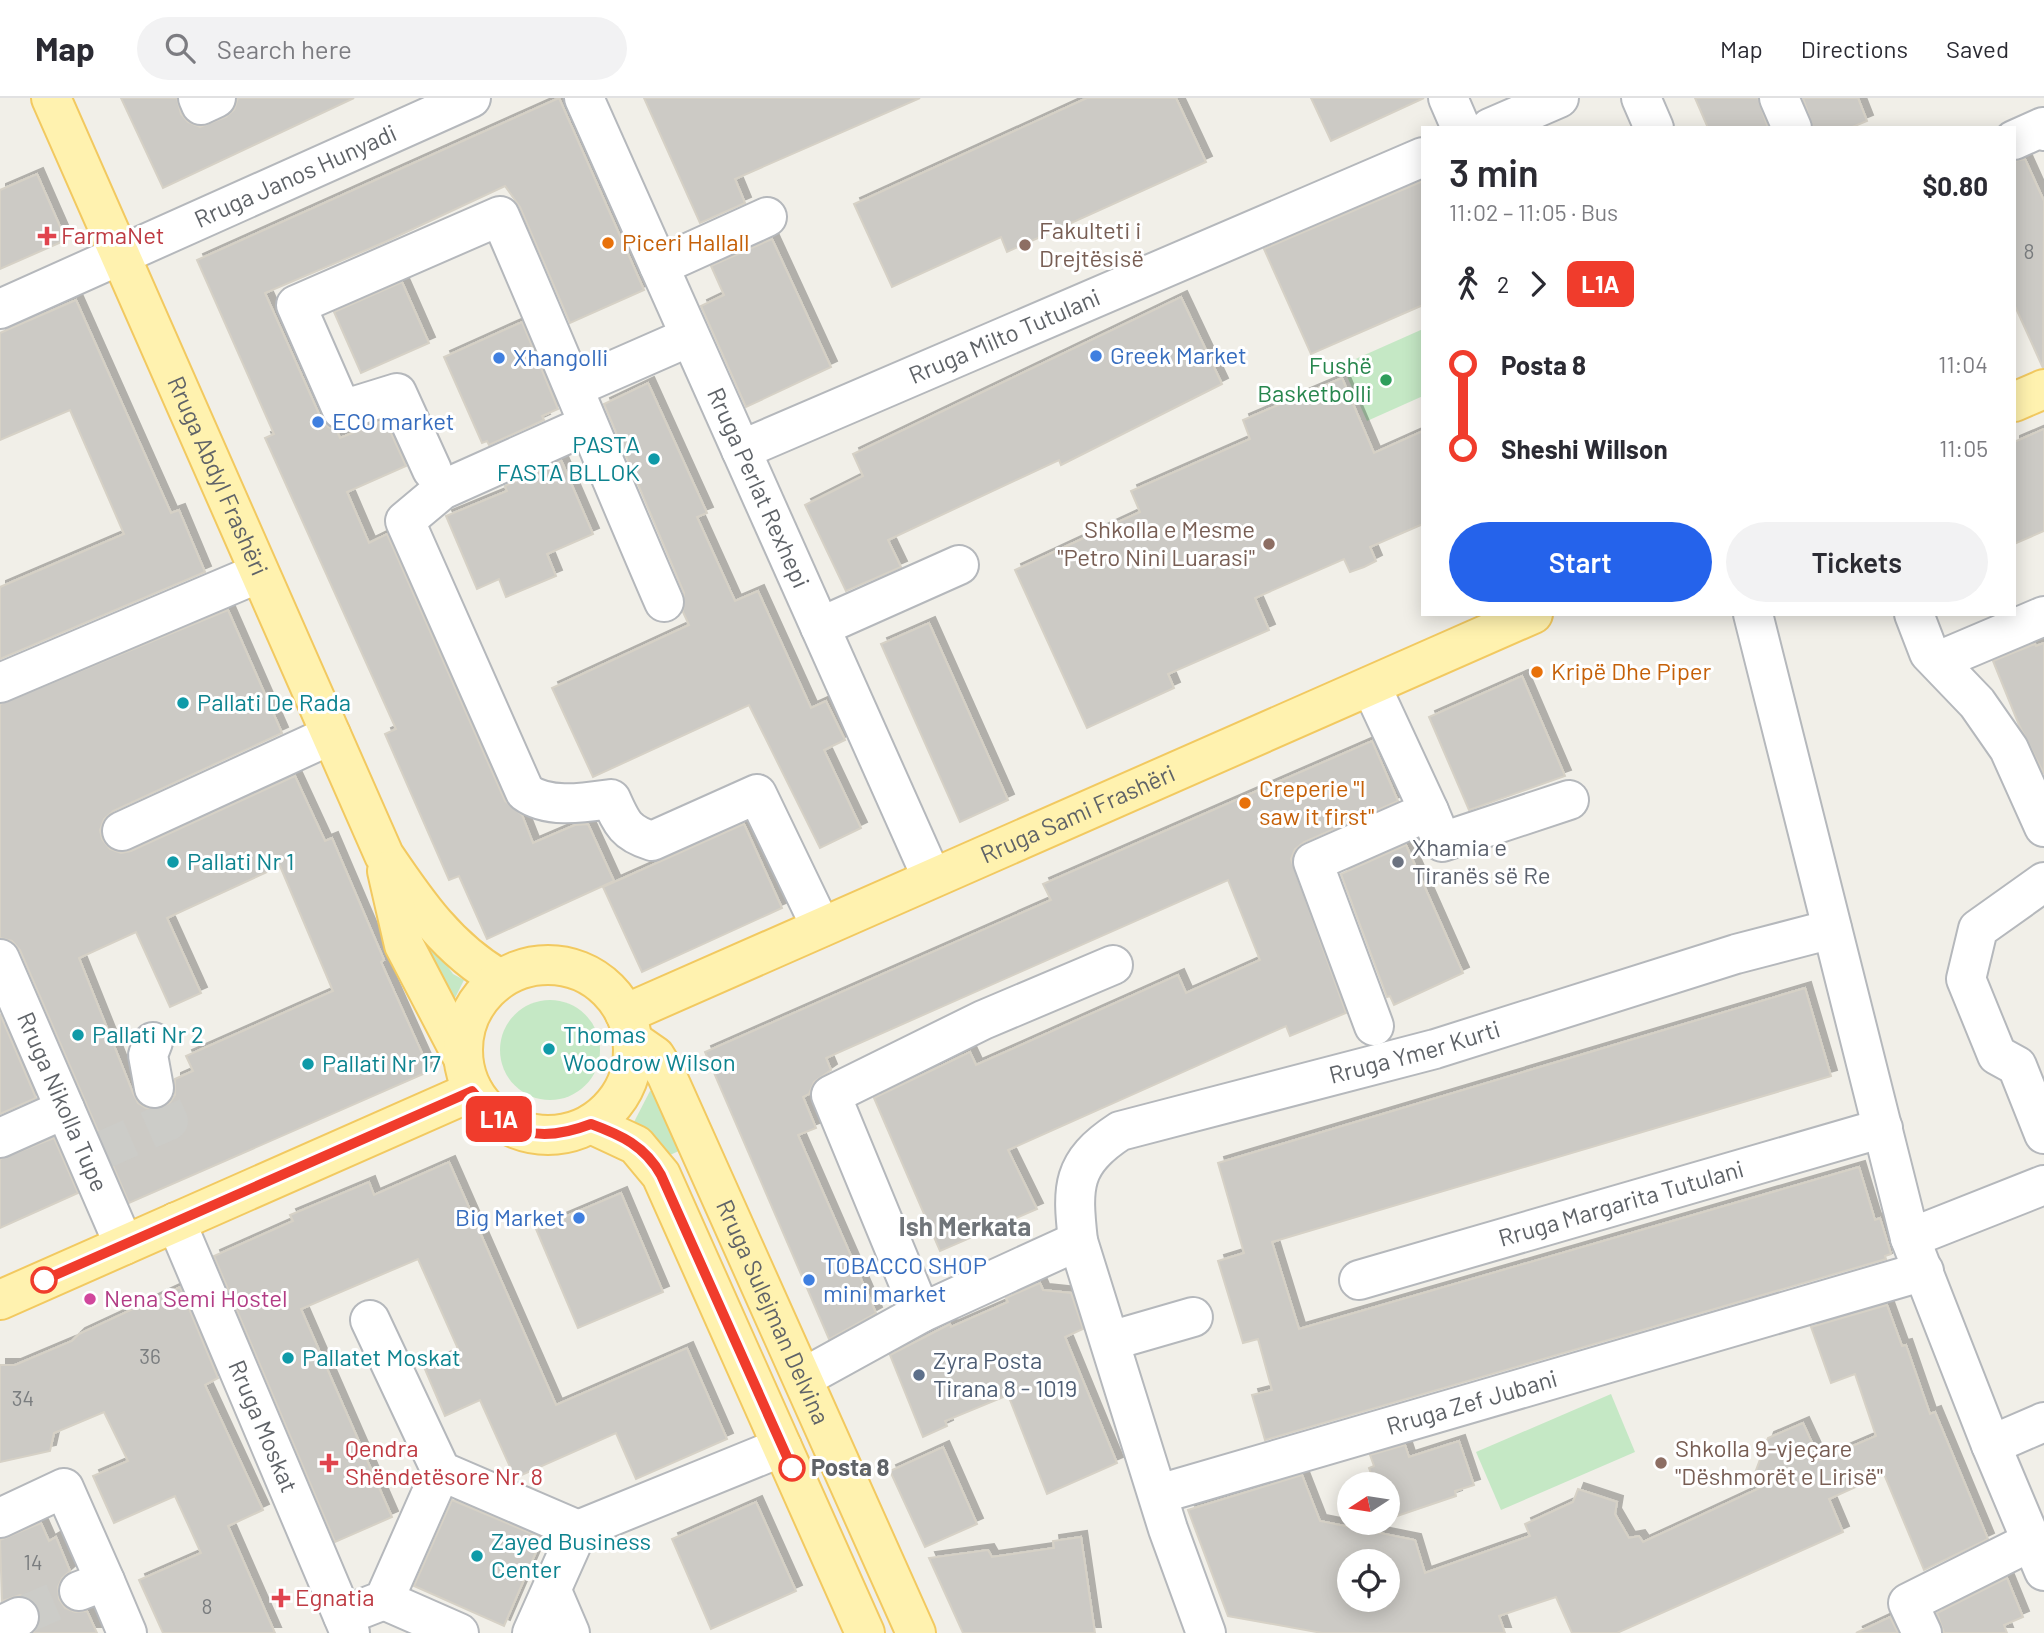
<!DOCTYPE html>
<meta charset="utf-8">
<style>
:root{--surface:#fff;--page:#f2f2f3;--text:#2b2b33;--muted:#7c7c81;--line:#e1e1e2;--accent:#2563eb}
body{margin:0;font-family:Barlow,sans-serif;background:var(--page);color:var(--text);height:100vh;display:flex;flex-direction:column;font-size:26px;white-space:nowrap}
*{box-sizing:border-box;margin:0}
p{font-size:23px;color:var(--muted)}
.icon{flex:none;width:38px;height:38px;fill:none;stroke:currentColor;stroke-width:2;stroke-linecap:round;stroke-linejoin:round}
.map{position:relative;flex:1;overflow:hidden}
.details{position:absolute;left:1421px;top:28px;width:595px;height:490px;display:flex;flex-direction:column;background:var(--surface);border-radius:0px;box-shadow:0 4px 18px #0003}
.details>*{flex:none}
.badge{padding:0 14px;border-radius:10px;font-size:24px;line-height:46px}
.needle{width:46px;rotate:258deg}
.tools{position:absolute;left:1337px;top:1374px;display:grid;gap:14px}
.tools a{display:grid;place-items:center;width:63px;height:63px;border-radius:50%;background:var(--surface);box-shadow:0 4px 18px #0003;font-size:35px}
.map>.badge{position:absolute;translate:-50% -50%;box-shadow:0 0 0 4px #fff}
.legs{display:flex;align-items:center;gap:10px;height:77px;padding:0 28px;font-size:23px}
.legs p{margin-inline-start:auto}
.summary{display:flex;align-items:center;justify-content:space-between;height:119px;padding:0 28px}
h1{font-size:38px;font-weight:600;line-height:52px}
.button{display:flex;gap:14px;margin-top:auto;padding:14px 28px}
.button a{flex:1;height:80px;border-radius:42px;background:var(--accent);color:#fff;font-size:28px;font-weight:600;line-height:80px;text-align:center}
.button a+a{background:var(--page);color:var(--text)}
ul{padding:0 28px;list-style:none}
li{display:flex;align-items:center;gap:24px;height:84px;font-size:26px}
li i{display:grid;place-items:center;width:10px;height:100%;margin:0 9px;background:currentColor}
li i::after{content:'';width:18px;height:18px;margin:-9px;border:5px solid;border-radius:50%;background:var(--surface)}
li p{margin-inline-start:auto}
li:first-child i{background:linear-gradient(#0000 50%,currentColor 0)}
li:last-child i{background:linear-gradient(currentColor 50%,#0000 0)}
header{display:flex;align-items:center;gap:42px;box-sizing:border-box;height:98px;padding:0 35px;background:var(--surface);border-bottom:2px solid var(--line)}
header strong{font-size:33px}
nav{display:flex;gap:38px;margin-inline-start:auto;font-size:24px}
.search{width:490px;height:63px;background:var(--page);display:flex;align-items:center;gap:18px;box-sizing:border-box;padding:0 24px;border-radius:38px;color:var(--muted);font-size:26px}
.map>svg:first-child{display:block}
</style>
<header>
<strong>Map</strong>
<div class="search"><svg class="icon" aria-label="search" viewBox="0 0 24 24"><circle cx="10" cy="10" r="6"/><path d="M15 15l6 6"/></svg>Search here</div>
<nav><a>Map</a><a>Directions</a><a>Saved</a></nav>
</header>
<div class="map">
<svg width="2044" height="1535" viewBox="0 0 2044 1535">
<defs>
<filter id="shadow"><feDropShadow dx="6" dy="-6" stdDeviation="0" flood-color="#0004"/></filter>
</defs>
<rect width="100%" height="100%" fill="#f1efe8"/>
<g fill="#c5e8c5">
<polygon points="1423,231 1423,298 1367,323 1342,267"/>
<polygon points="430,844 453,876 464,882 452,906 420,847"/>
<circle cx="550" cy="952" r="50"/>
<polygon points="650,993 654,993 681,1052 670,1057 634,1024"/>
<polygon points="1611,1296 1635,1354 1501,1412 1476,1354"/>
</g>
<g fill="#cccac5" stroke="#d6d1c6" stroke-width="2" fill-rule="evenodd" filter="url(#shadow)">
<polygon points="121,0 177,0 181,16 188,24 200,29 226,19 234,12 238,0 354,0 163,90"/>
<polygon points="559,0 644,192 570,225 520,109 505,88 385,144 265,195 319,316 328,329 337,333 340,340 385,322 406,368 347,394 369,445 387,436 505,703 522,717 533,745 575,727 588,726 614,783 487,841 459,778 449,782 385,636 396,631 265,340 274,336 197,162"/>
<polygon points="644,0 920,0 735,81 745,105 700,125"/>
<polygon points="1087,0 1176,0 1206,64 1007,154 1001,139 892,189 854,106"/>
<polygon points="1311,0 1424,0 1331,43"/>
<polygon points="1695,0 1758,0 1768,30 1708,30"/>
<polygon points="1803,0 1858,0 1867,23 1850,30 1813,30"/>
<polygon points="2025,61 2044,103 2043,270 2014,206 2014,63"/>
<polygon points="37,76 66,142 0,171 0,92"/>
<polygon points="1423,83 1423,207 1311,256 1264,151"/>
<polygon points="772,141 831,269 746,309 701,208 724,197 711,168"/>
<polygon points="402,184 429,245 361,275 334,214"/>
<polygon points="1181,199 1222,286 1061,367 1059,362 888,442 901,469 846,493 805,407 863,378 853,356"/>
<polygon points="76,202 171,415 179,412 205,474 0,561 0,489 124,436 70,312 0,342 0,235"/>
<polygon points="522,224 558,311 542,318 544,322 489,347 487,343 482,345 444,259"/>
<polygon points="1342,280 1374,355 1423,333 1423,426 1370,449 1376,463 1364,469 1350,474 1344,461 1255,500 1269,532 1168,576 1174,590 1087,630 1015,472 1140,414 1131,393 1250,341 1243,322"/>
<polygon points="648,285 707,415 697,419 735,503 758,493 811,610 826,603 845,642 824,652 861,730 820,750 749,607 593,679 552,590 689,527 683,514 684,495 604,306"/>
<polygon points="2044,331 2044,433 2014,446 2014,344"/>
<polygon points="561,362 593,436 547,456 556,478 506,499 499,481 477,491 446,418 507,393 505,388"/>
<path d="M 228,512 L 282,635 L 113,713 L 104,721 L 100,732 L 102,741 L 110,751 L 121,755 L 131,753 L 295,678 L 325,743 L 332,740 L 384,862 L 381,864 L 430,973 L 129,1105 L 20,852 L 12,843 L 0,840 L 0,606 ZM 280,768 L 333,893 L 186,958 L 193,973 L 175,981 L 175,997 L 169,1006 L 157,1012 L 146,1010 L 138,1005 L 133,995 L 79,860 L 136,834 L 170,909 L 201,895 L 167,820 Z"/>
<polygon points="929,525 1008,702 960,724 881,546"/>
<polygon points="2044,545 2044,676 2019,627 1993,563 2035,546 2036,548"/>
<polygon points="1522,578 1565,678 1469,712 1429,619"/>
<polygon points="1372,643 1398,703 1304,744 1295,751 1291,761 1346,915 1290,938 1286,928 1008,1052 1037,1111 940,1153 874,1000 970,954 976,967 1178,877 1186,895 1260,862 1228,782 826,960 831,972 814,984 809,996 803,999 816,1030 798,1037 876,1215 829,1241 705,954 1051,802 1043,786"/>
<polygon points="744,726 782,810 642,874 603,789"/>
<polygon points="1406,747 1463,875 1394,907 1390,898 1387,899 1341,776"/>
<polygon points="1805,890 1831,978 1272,1144 1299,1231 1859,1069 1875,1122 1880,1120 1891,1156 1885,1158 1886,1161 1265,1342 1252,1297 1272,1292 1258,1241 1243,1245 1218,1163 1244,1155 1218,1065"/>
<polygon points="0,916 36,1000 0,1016"/>
<polygon points="54,1040 78,1095 0,1130 0,1061"/>
<polygon points="449,1064 556,1307 687,1250 727,1341 636,1381 616,1335 515,1380 480,1302 445,1318 424,1269 459,1253 418,1161 301,1211 392,1419 335,1444 214,1158 293,1123 290,1117 369,1084 374,1097"/>
<polygon points="621,1095 663,1194 578,1230 536,1131"/>
<polygon points="1040,1185 1043,1192 1071,1195 1083,1231 1065,1239 1117,1365 1047,1396 1008,1297 945,1323 947,1328 923,1339 890,1257 950,1226 951,1229 1008,1204 1006,1200"/>
<polygon points="180,1189 218,1280 205,1287 263,1412 228,1428 275,1535 163,1535 139,1482 201,1455 175,1398 114,1425 93,1378 128,1363 104,1314 54,1335 50,1353 0,1364 0,1267 15,1267 72,1243 79,1236"/>
<path d="M 1887,1207 L 1902,1248 L 1906,1247 L 1930,1316 L 1935,1314 L 1988,1441 L 1924,1472 L 1884,1376 L 1829,1401 L 1843,1434 L 1617,1535 L 1572,1535 L 1556,1499 L 1499,1518 L 1505,1535 L 1322,1535 L 1228,1518 L 1188,1412 L 1302,1377 L 1320,1423 L 1415,1442 L 1425,1475 L 1530,1438 L 1525,1426 L 1573,1404 L 1578,1391 L 1617,1404 L 1615,1416 L 1629,1440 L 1639,1438 L 1643,1444 L 1762,1389 L 1755,1375 L 1768,1340 L 1803,1325 L 1820,1362 L 1876,1338 L 1855,1276 L 1831,1285 L 1811,1229 ZM 1349,1463 L 1388,1463 L 1388,1502 L 1349,1502 Z"/>
<polygon points="1459,1343 1474,1387 1455,1393 1456,1398 1388,1421 1388,1386 1375,1386 1369,1370 1374,1368 1370,1357 1405,1347 1409,1359"/>
<polygon points="943,1349 977,1426 925,1449 890,1373"/>
<polygon points="452,1402 542,1440 504,1528 414,1488"/>
<polygon points="756,1404 796,1493 711,1531 672,1441"/>
<polygon points="41,1425 49,1443 56,1439 70,1473 62,1480 58,1489 59,1501 65,1510 75,1514 87,1513 97,1535 33,1535 41,1520 38,1509 32,1501 20,1497 2,1503 0,1442"/>
<polygon points="1081,1439 1095,1535 963,1535 929,1460 988,1452 992,1459 1054,1450 1053,1443"/>
<polygon points="2007,1480 2023,1519 2004,1527 2007,1535 1944,1535 1937,1515"/>
<polygon points="1890,1519 1898,1535 1856,1535"/>
</g>
<g fill="none" stroke-linecap="round" stroke-linejoin="round">
<g stroke="#ccccc8" stroke-width="38" stroke-dasharray="38 19" stroke-linecap="butt">
<polyline points="96,1055 169,1023 154,990"/>
<polyline points="19,1519 79,1493"/>
</g>
<g stroke="#b5b8bc" stroke-width="42">
<g id="minor">
<polyline points="198,0 201,7 216,0"/>
<path id="s1" d="M 584,0 L 932,780"/>
<polyline points="1448,0 1461,30"/>
<polyline points="1641,0 1654,30"/>
<polyline points="1779,0 1792,30"/>
<polyline points="1490,30 1559,0"/>
<polyline points="2014,42 2043,29 2044,33"/>
<polyline points="659,168 767,119"/>
<path id="s2" d="M 0,211 L 471,0"/>
<polyline points="575,289 689,239"/>
<path d="M 587,327 L 442,392 L 405,423 L 525,694 C 548,711 583,705 611,701 C 622,726 626,735 652,743 L 757,696 L 821,829"/>
<path id="s3" d="M 741,352 L 1423,59"/>
<path d="M 432,372 L 397,295 L 342,312 L 296,207 L 500,118 C 556,246 608,375 664,504"/>
<polyline points="1753,516 1910,1140 1991,1347 2044,1473"/>
<polyline points="1914,516 1929,555 1977,605 2009,651 2044,729"/>
<polyline points="820,529 959,467"/>
<polyline points="1938,563 2044,518"/>
<polyline points="0,585 259,475"/>
<polyline points="1371,588 1429,713 1313,764 1374,928"/>
<polyline points="1429,713 1442,744 1569,702"/>
<polyline points="122,733 331,637"/>
<polyline points="2044,784 1978,831 1966,881 1997,957 2017,968 2044,1036"/>
<path id="s4" d="M 0,861 L 124,1147"/>
<polyline points="153,944 148,957 154,990"/>
<polyline points="0,1040 65,1011"/>
<path id="s5" d="M 176,1124 L 350,1535"/>
<polyline points="1910,1140 2044,1087"/>
<path id="s6" d="M 1359,1182 L 1883,1030"/>
<polyline points="921,1215 831,997 983,922 1113,867"/>
<polyline points="370,1222 441,1373 578,1432"/>
<polyline points="1110,1243 1193,1219"/>
<polyline points="803,1280 921,1215 1078,1143"/>
<polyline points="1991,1347 2044,1324"/>
<path id="s7" d="M 1159,1396 L 1924,1173"/>
<polyline points="0,1420 64,1390 105,1483"/>
<polyline points="79,1493 105,1483 127,1535"/>
<polyline points="552,1493 570,1535"/>
<polyline points="384,1502 459,1535"/>
<polyline points="343,1518 384,1502 441,1373"/>
<polyline points="0,1528 19,1519"/>
<polyline points="532,1535 578,1432 782,1349"/>
<path id="s8" d="M 1206,1535 L 1168,1431 L 1078,1143 C 1072,1089 1071,1065 1120,1033 L 1435,951 L 1736,856 L 1832,831"/>
<polyline points="1922,1535 1908,1505 2032,1443"/>
</g>
</g>
<g stroke="#f2c960" stroke-width="42">
<g id="major">
<path id="s9" d="M 51,0 L 384,757 C 417,806 448,851 500,881"/>
<polyline points="2014,304 2044,291"/>
<polyline points="387,773 404,847 463,960"/>
<circle cx="548" cy="952" r="85"/>
<path id="s10" d="M 625,916 L 1533,516"/>
<path id="s11" d="M 632,942 L 655,958 L 666,976 L 916,1535"/>
<polyline points="591,1026 636,1047 661,1077 865,1535"/>
<polyline points="0,1202 473,993"/>
</g>
</g>
<use href="#minor" stroke="#fff" stroke-width="38"/>
<use href="#major" stroke="#fff2af" stroke-width="38"/>
</g>
<g fill="none" stroke-linecap="round" stroke-linejoin="round">
<g stroke="#fff" stroke-width="16">
<path id="line-1" d="M 44,1182 L 472,993 C 507,1037 539,1046 591,1026 C 621,1037 645,1048 661,1077 L 792,1370"/>
</g>
<use href="#line-1" stroke="#f03c2c" stroke-width="10"/>
</g>
<g fill="#e0444e" stroke="#fff" stroke-width="2.5">
<path d="M43.5 127.5h7v7h7v7h-7v7h-7v-7h-7v-7h7z"/>
<path d="M325.5 1354.5h7v7h7v7h-7v7h-7v-7h-7v-7h7z"/>
<path d="M277.5 1489.5h7v7h7v7h-7v7h-7v-7h-7v-7h7z"/>
</g>
<g fill="#e8710a" stroke="#fff" stroke-width="2.5">
<circle cx="608" cy="145" r="7"/>
<circle cx="1537" cy="574" r="7"/>
<circle cx="1245" cy="705" r="7"/>
</g>
<g fill="#8d6e63" stroke="#fff" stroke-width="2.5">
<circle cx="1025" cy="147" r="7"/>
<circle cx="1269" cy="446" r="7"/>
<circle cx="1661" cy="1365" r="7"/>
</g>
<g fill="#3f7fe0" stroke="#fff" stroke-width="2.5">
<circle cx="1096" cy="258" r="7"/>
<circle cx="499" cy="260" r="7"/>
<circle cx="318" cy="324" r="7"/>
<circle cx="579" cy="1120" r="7"/>
<circle cx="809" cy="1182" r="7"/>
</g>
<circle fill="#2e9e5b" stroke="#fff" stroke-width="2.5" cx="1386" cy="282" r="7"/>
<g fill="#0f9aa8" stroke="#fff" stroke-width="2.5">
<circle cx="654" cy="361" r="7"/>
<circle cx="183" cy="605" r="7"/>
<circle cx="173" cy="764" r="7"/>
<circle cx="78" cy="937" r="7"/>
<circle cx="549" cy="951" r="7"/>
<circle cx="308" cy="966" r="7"/>
<circle cx="288" cy="1260" r="7"/>
<circle cx="477" cy="1458" r="7"/>
</g>
<circle fill="#6b7280" stroke="#fff" stroke-width="2.5" cx="1398" cy="764" r="7"/>
<g fill="#fff" stroke="#f03c2c" stroke-width="3.5">
<circle cx="44" cy="1182" r="12"/>
<circle cx="792" cy="1370" r="12"/>
</g>
<circle fill="#d1479c" stroke="#fff" stroke-width="2.5" cx="90" cy="1201" r="7"/>
<circle fill="#5c6f8a" stroke="#fff" stroke-width="2.5" cx="919" cy="1277" r="7"/>
<g text-anchor="middle" stroke-width="6" stroke-linejoin="round" paint-order="stroke">
<g font-size="21" fill="#7a7d7f">
<text x="2029" y="161">8</text>
<text x="150" y="1266">36</text>
<text x="23" y="1308">34</text>
<text x="33" y="1472">14</text>
<text x="207" y="1516">8</text>
</g>
<g font-size="24" fill="#5f6368" stroke="#fff">
<text dy="8" stroke="none"><textPath href="#s2" startOffset="324">Rruga Janos Hunyadi</textPath></text>
<text dy="8" stroke="none"><textPath href="#s3" startOffset="287">Rruga Milto Tutulani</textPath></text>
<text dy="8" stroke="none"><textPath href="#s9" startOffset="413">Rruga Abdyl Frashëri</textPath></text>
<text dy="8" stroke="none"><textPath href="#s1" startOffset="427">Rruga Perlat Rexhepi</textPath></text>
<text dy="8" stroke="none"><textPath href="#s10" startOffset="495">Rruga Sami Frashëri</textPath></text>
<text dy="8" stroke="none"><textPath href="#s8" startOffset="845">Rruga Ymer Kurti</textPath></text>
<text dy="8" stroke="none"><textPath href="#s4" startOffset="156">Rruga Nikolla Tupe</textPath></text>
<text dy="8" stroke="none"><textPath href="#s6" startOffset="273">Rruga Margarita Tutulani</textPath></text>
<text dy="8" stroke="none"><textPath href="#s11" startOffset="310">Rruga Sulejman Delvina</textPath></text>
<text dy="8" stroke="none"><textPath href="#s7" startOffset="326">Rruga Zef Jubani</textPath></text>
<text dy="8" stroke="none"><textPath href="#s5" startOffset="222">Rruga Moskat</textPath></text>
</g>
<g font-size="24" fill="#785e54" stroke="#fff" text-anchor="start">
<text x="1039" y="141">Fakulteti i<tspan x="1039" dy="28">Drejtësisë</tspan></text>
<text x="1255" y="440" text-anchor="end">Shkolla e Mesme<tspan x="1255" dy="28">"Petro Nini Luarasi"</tspan></text>
<text x="1675" y="1359">Shkolla 9-vjeçare<tspan x="1675" dy="28">"Dëshmorët e Lirisë"</tspan></text>
</g>
<g font-size="24" fill="#be3a42" stroke="#fff" text-anchor="start">
<text x="61" y="146">FarmaNet</text>
<text x="345" y="1359">Qendra<tspan x="345" dy="28">Shëndetësore Nr. 8</tspan></text>
<text x="295" y="1508">Egnatia</text>
</g>
<g font-size="24" fill="#c56008" stroke="#fff" text-anchor="start">
<text x="622" y="153">Piceri Hallall</text>
<text x="1551" y="582">Kripë Dhe Piper</text>
<text x="1259" y="699">Creperie "I<tspan x="1259" dy="28">saw it first"</tspan></text>
</g>
<g font-size="24" fill="#366cbe" stroke="#fff" text-anchor="start">
<text x="1110" y="266">Greek Market</text>
<text x="513" y="268">Xhangolli</text>
<text x="332" y="332">ECO market</text>
<text x="565" y="1128" text-anchor="end">Big Market</text>
<text x="823" y="1176">TOBACCO SHOP<tspan x="823" dy="28">mini market</tspan></text>
</g>
<g font-size="24" fill="#27864d" stroke="#fff" text-anchor="end">
<text x="1372" y="276">Fushë<tspan x="1372" dy="28">Basketbolli</tspan></text>
</g>
<g font-size="24" fill="#0d838f" stroke="#fff" text-anchor="start">
<text x="640" y="355" text-anchor="end">PASTA<tspan x="640" dy="28">FASTA BLLOK</tspan></text>
<text x="197" y="613">Pallati De Rada</text>
<text x="187" y="772">Pallati Nr 1</text>
<text x="92" y="945">Pallati Nr 2</text>
<text x="563" y="945">Thomas<tspan x="563" dy="28">Woodrow Wilson</tspan></text>
<text x="322" y="974">Pallati Nr 17</text>
<text x="302" y="1268">Pallatet Moskat</text>
<text x="491" y="1452">Zayed Business<tspan x="491" dy="28">Center</tspan></text>
</g>
<g font-size="24" fill="#5b616d" stroke="#fff" text-anchor="start">
<text x="1412" y="758">Xhamia e<tspan x="1412" dy="28">Tiranës së Re</tspan></text>
</g>
<g font-size="24" fill="#b23c85" stroke="#fff" text-anchor="start">
<text x="104" y="1209">Nena Semi Hostel</text>
</g>
<g font-size="24" fill="#4e5e75" stroke="#fff" text-anchor="start">
<text x="933" y="1271">Zyra Posta<tspan x="933" dy="28">Tirana 8 - 1019</tspan></text>
</g>
<g font-size="24" font-weight="bold" fill="#5f6368" stroke="#fff" text-anchor="start">
<text x="811" y="1378">Posta 8</text>
</g>
<g font-size="26" font-weight="bold" fill="#70757a" stroke="#fff">
<text x="965" y="1138">Ish Merkata</text>
</g>
</g>
</svg>
<div class="tools">
<a><svg class="needle" viewBox="-14 -14 28 28"><path d="M0-13l5 13h-10z" fill="#e53935"/><path d="M0 13l5-13h-10z" fill="#7c7c81"/></svg></a>
<a><svg class="icon" aria-label="locate" viewBox="0 0 24 24"><circle cx="12" cy="12" r="6"/><path d="M12 2v4M12 18v4M2 12h4M18 12h4"/></svg></a>
</div>
<b class="badge" style="left:499px;top:1021px;background:#f03c2c;color:#fff">L1A</b>
<section class="details">
<div class="summary"><div><h1>3 min</h1><p>11:02 – 11:05 · Bus</p></div><b>$0.80</b></div>
<div class="legs"><svg class="icon" aria-label="walk" viewBox="0 0 24 24"><circle cx="13" cy="4" r="2"/><path d="M13 8l-2 6 4 7M11 14l-3 7M7 12l3-4h3l4 4"/></svg>2<svg class="icon" aria-label="forward" viewBox="0 0 24 24"><path d="M9 5l7 7-7 7"/></svg><b class="badge" style="background:#f03c2c;color:#fff">L1A</b></div>
<ul>
<li><i style="color:#f03c2c"></i><b>Posta 8</b><p>11:04</p></li>
<li><i style="color:#f03c2c"></i><b>Sheshi Willson</b><p>11:05</p></li>
</ul>
<div class="button"><a>Start</a><a>Tickets</a></div>
</section>
</div>
